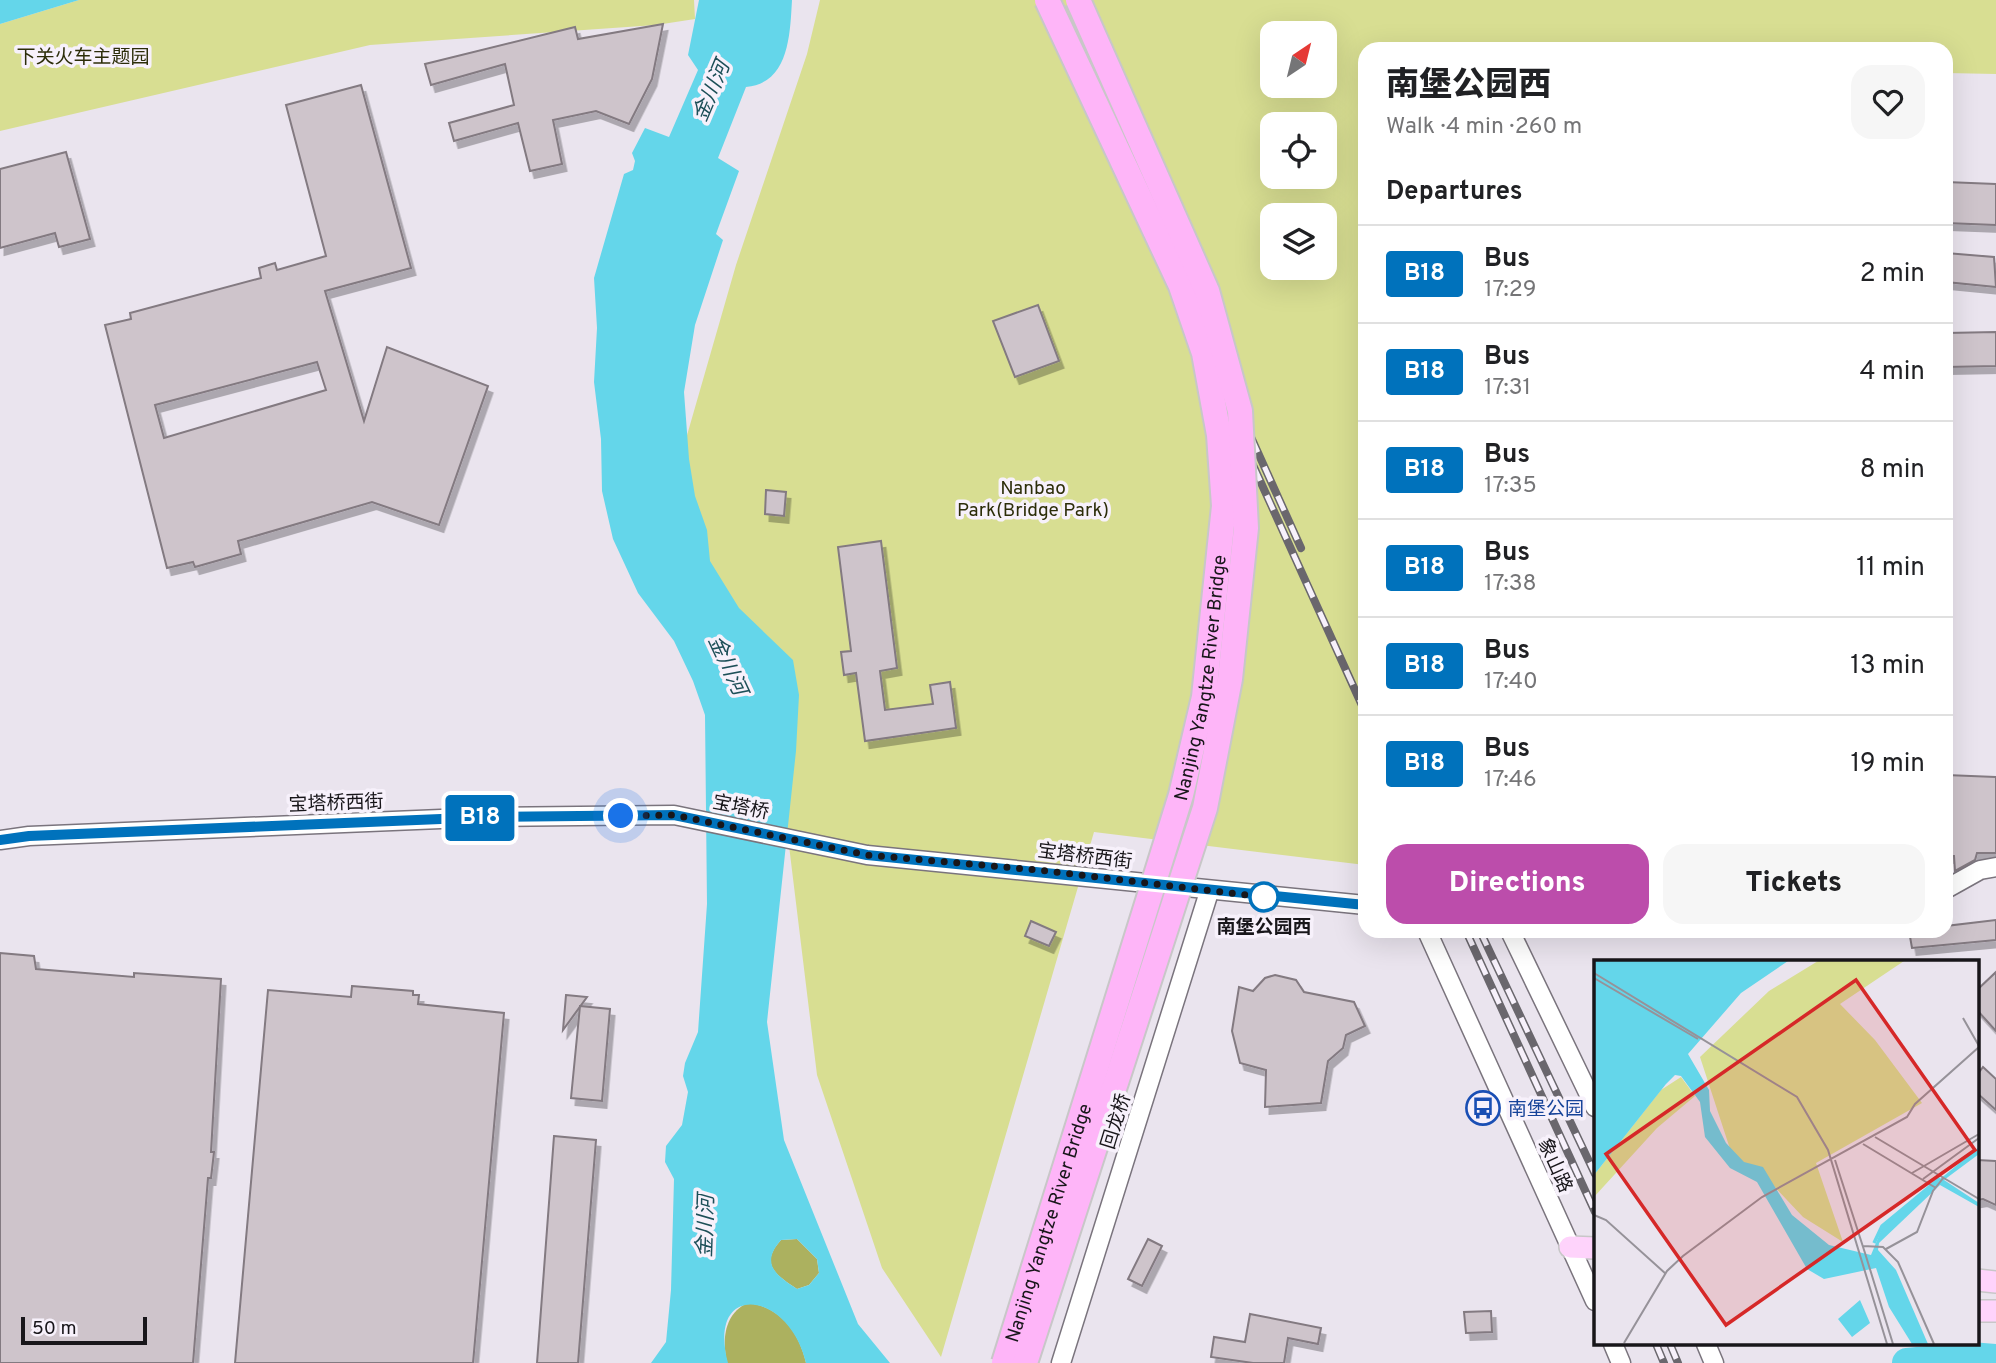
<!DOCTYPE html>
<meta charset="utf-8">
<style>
:root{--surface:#fff;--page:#f6f6f6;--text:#202124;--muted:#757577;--line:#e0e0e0;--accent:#bc4dab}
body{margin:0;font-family:Overpass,"Noto Sans SC",sans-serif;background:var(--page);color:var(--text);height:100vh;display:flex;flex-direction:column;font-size:26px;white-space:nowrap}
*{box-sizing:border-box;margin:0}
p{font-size:23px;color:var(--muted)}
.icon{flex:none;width:38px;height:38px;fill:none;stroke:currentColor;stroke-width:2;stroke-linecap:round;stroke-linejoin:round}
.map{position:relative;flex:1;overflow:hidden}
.drawer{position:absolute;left:1358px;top:42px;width:595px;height:896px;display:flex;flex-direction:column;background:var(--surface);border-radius:21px;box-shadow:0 7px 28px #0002}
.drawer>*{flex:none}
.badge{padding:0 14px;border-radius:5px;font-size:24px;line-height:46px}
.needle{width:46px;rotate:35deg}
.tools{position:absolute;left:1260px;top:21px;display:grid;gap:14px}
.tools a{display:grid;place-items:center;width:77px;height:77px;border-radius:14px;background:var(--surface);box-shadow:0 7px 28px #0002;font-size:35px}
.scale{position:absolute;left:21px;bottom:18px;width:126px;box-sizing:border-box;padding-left:7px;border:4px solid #18161a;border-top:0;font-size:19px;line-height:24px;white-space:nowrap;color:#18161a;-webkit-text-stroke:5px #f7f1fb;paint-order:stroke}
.you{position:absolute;width:35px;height:35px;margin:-18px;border:5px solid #fff;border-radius:50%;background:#1a73e8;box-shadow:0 0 0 10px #1a73e833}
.map>.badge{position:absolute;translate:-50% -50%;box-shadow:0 0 0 4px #fff}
h2{padding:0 28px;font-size:26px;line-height:63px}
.round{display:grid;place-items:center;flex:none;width:74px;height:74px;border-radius:21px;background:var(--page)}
.head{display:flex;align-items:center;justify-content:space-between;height:119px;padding:0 28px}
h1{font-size:33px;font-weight:800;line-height:52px}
.primary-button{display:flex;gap:14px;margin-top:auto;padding:14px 28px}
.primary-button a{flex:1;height:80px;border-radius:21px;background:var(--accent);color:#fff;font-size:28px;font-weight:800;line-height:80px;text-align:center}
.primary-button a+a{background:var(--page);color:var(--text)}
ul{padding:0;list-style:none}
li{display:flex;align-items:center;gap:21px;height:98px;padding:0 28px;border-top:2px solid var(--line)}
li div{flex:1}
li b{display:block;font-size:26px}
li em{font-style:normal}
li .badge{min-width:77px;font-weight:700;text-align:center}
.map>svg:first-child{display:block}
</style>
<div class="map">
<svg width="1996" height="1363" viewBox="0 0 1996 1363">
<defs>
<filter id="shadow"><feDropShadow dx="4.5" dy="7" stdDeviation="0" flood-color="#0004"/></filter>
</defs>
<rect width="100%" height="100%" fill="#eae4ee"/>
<g fill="#d8de92" fill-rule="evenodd">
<polygon points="79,0 694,0 695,19 656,25 370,45 0,131 0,24"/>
<path d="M 820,0 L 1996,0 L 1996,74 L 1946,73 L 1946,49 L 1365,49 L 1365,865 L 1094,832 L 941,1357 L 882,1268 L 817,1075 L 781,780 L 675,477 L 736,265 L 807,54 ZM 1272,33 L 1325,33 L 1325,86 L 1272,86 ZM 1272,124 L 1325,124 L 1325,177 L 1272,177 ZM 1272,215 L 1325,215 L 1325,268 L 1272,268 Z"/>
</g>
<g fill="#acb15f">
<path d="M 797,1239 L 817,1259 L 819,1273 L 809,1285 L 797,1289 C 776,1275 759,1264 781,1240 Z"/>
<path d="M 747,1303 C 780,1306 799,1332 806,1363 L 727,1363 C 722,1339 724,1315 747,1303 Z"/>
</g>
<g fill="#64d6ea" fill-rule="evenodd">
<polygon points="0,0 79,0 0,24"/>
<path d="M 699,0 L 792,0 C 790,35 789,83 746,87 L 718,158 L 739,171 L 716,234 L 723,240 L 695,325 L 684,392 L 689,459 L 695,496 L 707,530 L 710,561 L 739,608 L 793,660 L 799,695 L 796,751 L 767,1022 L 784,1140 L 858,1324 L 890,1363 L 806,1363 C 789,1290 706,1280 728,1363 L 651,1363 L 666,1342 L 671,1290 L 674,1179 L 665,1162 L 666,1146 L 682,1125 L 688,1092 L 683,1076 L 685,1063 L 698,1032 L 707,904 L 705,715 L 693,681 L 674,641 L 638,593 L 613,539 L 602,491 L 601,439 L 594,382 L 597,328 L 594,278 L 624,174 L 633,170 L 635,161 L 632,153 L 645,128 L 669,137 L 698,70 L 688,55 ZM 797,1239 L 817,1259 L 819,1273 L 809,1285 L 797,1289 C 776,1275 760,1264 781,1240 Z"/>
</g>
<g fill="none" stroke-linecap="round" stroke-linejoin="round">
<polyline stroke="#64d6ea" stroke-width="30" points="1907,1363 1970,1357 1996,1359"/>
</g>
<g fill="#cec4cb" stroke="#837a81" stroke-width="2" fill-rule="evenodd" filter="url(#shadow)">
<polygon points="663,24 652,79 629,124 596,111 553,120 562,164 530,171 518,123 454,141 449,123 514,105 505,64 431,85 425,64 575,27 578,39"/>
<path d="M 361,85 L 411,268 L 325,291 L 364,421 L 387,347 L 488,386 L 439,525 L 372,502 L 238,541 L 241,554 L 195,567 L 193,562 L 167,568 L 105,325 L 131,319 L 130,313 L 261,278 L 259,268 L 275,263 L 277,270 L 326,256 L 286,105 ZM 317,362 L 326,390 L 164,438 L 155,405 Z"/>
<polygon points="66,152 90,239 59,247 55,233 0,248 0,169"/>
<polygon points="1946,182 1996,184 1996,225 1946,223"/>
<polygon points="1946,253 1994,257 1996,287 1946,282"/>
<polygon points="1038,305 1059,361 1015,377 993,321"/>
<polygon points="1996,332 1996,366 1946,367 1946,333"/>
<polygon points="766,490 786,492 784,516 765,514"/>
<polygon points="881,541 897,668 880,671 885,710 933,704 930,685 950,682 956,728 865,741 856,673 844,675 841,652 851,651 838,547"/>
<polygon points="1946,775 1996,777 1996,853 1977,853 1975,860 1955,871 1954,856 1946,856"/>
<polygon points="1996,920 1996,940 1912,948 1909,931 1946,931 1946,926"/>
<polygon points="1031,921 1056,932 1049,946 1025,936"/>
<polygon points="0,953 34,956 36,969 134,977 134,973 221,979 211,1152 214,1152 211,1178 208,1178 193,1363 0,1363"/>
<polygon points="1996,972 1996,1031 1977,1010 1977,990"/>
<polygon points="1275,975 1296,980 1304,992 1354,1002 1365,1026 1346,1035 1343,1048 1328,1061 1321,1103 1265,1107 1266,1070 1240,1063 1232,1031 1239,987 1253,991 1265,978"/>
<polygon points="352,986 413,991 413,995 419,995 418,1004 504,1013 473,1363 235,1363 268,990 351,997"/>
<polygon points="566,995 587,997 563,1030"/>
<polygon points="580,1006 610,1009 602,1101 571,1098"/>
<polygon points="1983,1067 1996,1079 1996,1110 1977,1093 1977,1075"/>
<polygon points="554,1136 596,1140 578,1363 537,1363"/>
<polygon points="1977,1160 1996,1161 1996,1205 1983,1199 1977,1200"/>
<polygon points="1148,1239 1162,1246 1142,1286 1128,1279"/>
<polygon points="1491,1311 1492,1332 1466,1333 1464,1312"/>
<polygon points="1250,1314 1321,1328 1318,1344 1288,1338 1284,1363 1253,1363 1211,1357 1214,1337 1245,1342"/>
</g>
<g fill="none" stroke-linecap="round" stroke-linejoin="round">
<g stroke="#7a747d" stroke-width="21">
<g id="minor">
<polyline points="0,840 29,836 489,817 674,815 867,855 1365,905"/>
<polyline points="1946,889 1980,870 1996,867"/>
<polyline points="1427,931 1595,1301"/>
<polyline points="1510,931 1595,1107"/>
<polyline points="1613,1344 1621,1363"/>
<polyline points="1706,1344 1714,1363"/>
<polyline points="1061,1363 1209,892"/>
</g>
</g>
<g stroke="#c8c7c8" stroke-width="24">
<g id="major">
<polyline points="1570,1247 1595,1248"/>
<polyline points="1977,1280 1996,1282"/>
<polyline points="1977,1311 1996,1311"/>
</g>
</g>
<use href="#minor" stroke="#fff" stroke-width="18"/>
<use href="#major" stroke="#fed3fb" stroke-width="21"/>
<g stroke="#6a676d" stroke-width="8">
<g id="rail">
<polyline points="1042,0 1365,712"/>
<polyline points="1054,0 1301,548"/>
<polyline points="1466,931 1595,1212"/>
<polyline points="1480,931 1595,1174"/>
<polyline points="1656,1344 1664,1363"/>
<polyline points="1670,1344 1678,1363"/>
</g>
</g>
<use href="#rail" stroke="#f7f1fb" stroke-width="5" stroke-dasharray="16" stroke-linecap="butt"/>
<g stroke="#c8c7c8" stroke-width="28" stroke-linecap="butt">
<g id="highway-bridge">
<path id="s1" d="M 1004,1363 L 1181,795 L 1204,697 L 1224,506 L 1219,435 L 1204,353 L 1181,286 L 1047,0"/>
<polyline points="1025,1363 1205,808 1230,679 1246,528 1240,411 1207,291 1078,0"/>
</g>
</g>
<use href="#highway-bridge" stroke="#feb5f8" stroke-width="24"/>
</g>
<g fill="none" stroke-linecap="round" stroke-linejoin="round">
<g stroke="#fff" stroke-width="16">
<polyline id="line" points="0,840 29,836 489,817 674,815 867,855 1365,905"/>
</g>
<use href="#line" stroke="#0072bc" stroke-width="10"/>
<polyline stroke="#18161a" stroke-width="7" stroke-dasharray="0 12.6" points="621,816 674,815 867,855 1038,870 1264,897"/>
</g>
<defs>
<g id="bus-ring" transform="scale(1.75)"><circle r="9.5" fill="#f7f1fb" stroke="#1a4fb4" stroke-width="1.5"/><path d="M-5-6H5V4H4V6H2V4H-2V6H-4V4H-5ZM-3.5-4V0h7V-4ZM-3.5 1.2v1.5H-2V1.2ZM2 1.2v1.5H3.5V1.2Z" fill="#1a4fb4"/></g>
</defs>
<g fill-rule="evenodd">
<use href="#bus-ring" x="1483" y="1108"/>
</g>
<circle fill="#fff" stroke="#0072bc" stroke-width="3.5" cx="1264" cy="897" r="14"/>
<g text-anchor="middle" stroke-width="7" stroke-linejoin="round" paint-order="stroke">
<g font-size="19" fill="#2c2d09" stroke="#f7f1fb">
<text x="83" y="63">下关火车主题园</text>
<text x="1033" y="494">Nanbao<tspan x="1033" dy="22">Park(Bridge Park)</tspan></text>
</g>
<g font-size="19" fill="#18161a" stroke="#f7f1fb">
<text dy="7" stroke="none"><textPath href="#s1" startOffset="714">Nanjing Yangtze River Bridge</textPath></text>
<text transform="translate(336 802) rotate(-2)" y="7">宝塔桥西街</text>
<text transform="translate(741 806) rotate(11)" y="7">宝塔桥</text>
<text transform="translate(1085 855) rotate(7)" y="7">宝塔桥西街</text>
<text transform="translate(1115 1121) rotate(-73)" y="7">回龙桥</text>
<text transform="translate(1556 1165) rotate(66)" y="7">象山路</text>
<text dy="7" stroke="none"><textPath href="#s1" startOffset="147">Nanjing Yangtze River Bridge</textPath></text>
</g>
<g font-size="19" font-weight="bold" fill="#18161a" stroke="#f7f1fb">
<text x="1264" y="933">南堡公园西</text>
</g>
<g font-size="19" fill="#164399" stroke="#f7f1fb" text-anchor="start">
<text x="1508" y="1115">南堡公园</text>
</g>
<g font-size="21" font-style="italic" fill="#1d4f58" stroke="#f7f1fb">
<text transform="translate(711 91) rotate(-67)" y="7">金川河</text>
<text transform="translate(728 665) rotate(65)" y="7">金川河</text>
<text transform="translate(705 1226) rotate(-88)" y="7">金川河</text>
</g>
</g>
<g transform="translate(1594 960)">
<rect width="385" height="385" fill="#eae4ee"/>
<path d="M 224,1 L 310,1 L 246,44 L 281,80 L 328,143 L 222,203 L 249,282 L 209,257 L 178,224 L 138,195 L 106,97 L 175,31 ZM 87,117 L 101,136 L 63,168 L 0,237 L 0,215 L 67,130 Z" fill="#d8de92"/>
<path d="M 0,1 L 194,1 L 147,33 L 94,94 L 115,130 L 116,151 L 132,183 L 150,202 L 169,207 L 198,255 L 235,285 L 277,295 L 289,266 L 385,187 L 385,194 L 350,220 L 385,243 L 385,247 L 346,225 L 285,283 L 284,290 L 302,310 L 334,384 L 318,384 L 295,347 L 282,308 L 230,319 L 213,309 L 163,222 L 136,208 L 111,177 L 106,142 L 87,116 L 81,115 L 72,124 L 0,215 ZM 266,340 L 276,363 L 258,377 L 244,359 Z" fill="#64d6ea"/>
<path fill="none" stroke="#64d6ea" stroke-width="3.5" d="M 280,283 L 288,266 L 346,218"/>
<path fill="none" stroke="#969299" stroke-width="2" d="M 0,13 L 203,137 L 234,190 L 293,384M 0,18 L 104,79M 369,58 L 385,86M 281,177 L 385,239M 269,184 L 342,228M 241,200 L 271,293M 318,213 L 385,174M 329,219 L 385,178M 0,255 L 12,260 L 72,314M 269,286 L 289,287 L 304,302 L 340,384M 292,289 L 323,272 L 339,231 L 350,217M 271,293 L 299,384M 30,383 L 73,311 L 89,296 L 168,237 L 313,157 L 321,144 L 385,87"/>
<path fill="#d62828" fill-opacity="0.15" stroke="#d62828" stroke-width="3.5" d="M 262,20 L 381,190 L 132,365 L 12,194 Z"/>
<rect width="385" height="385" fill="none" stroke="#18161a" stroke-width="3.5"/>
</g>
</svg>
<div class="tools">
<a><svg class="needle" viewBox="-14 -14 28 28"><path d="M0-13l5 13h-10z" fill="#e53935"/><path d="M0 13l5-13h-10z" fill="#757577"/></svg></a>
<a><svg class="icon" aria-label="locate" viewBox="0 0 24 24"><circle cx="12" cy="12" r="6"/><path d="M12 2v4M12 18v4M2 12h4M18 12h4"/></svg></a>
<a><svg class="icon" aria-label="layers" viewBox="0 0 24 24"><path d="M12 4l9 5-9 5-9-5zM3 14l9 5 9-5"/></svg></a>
</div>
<div class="scale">50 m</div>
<div class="you" style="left:621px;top:816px"></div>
<b class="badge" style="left:480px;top:818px;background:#0072bc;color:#fff">B18</b>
<section class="drawer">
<div class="head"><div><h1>南堡公园西</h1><p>Walk · 4 min · 260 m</p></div><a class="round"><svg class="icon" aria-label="heart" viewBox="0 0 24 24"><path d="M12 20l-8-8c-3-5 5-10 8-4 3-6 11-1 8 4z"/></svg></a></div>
<h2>Departures</h2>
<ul>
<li><span class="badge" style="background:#0072bc;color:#fff">B18</span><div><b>Bus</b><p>17:29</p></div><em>2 min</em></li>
<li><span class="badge" style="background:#0072bc;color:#fff">B18</span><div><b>Bus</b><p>17:31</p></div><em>4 min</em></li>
<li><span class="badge" style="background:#0072bc;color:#fff">B18</span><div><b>Bus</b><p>17:35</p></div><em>8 min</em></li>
<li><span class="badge" style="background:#0072bc;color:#fff">B18</span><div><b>Bus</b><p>17:38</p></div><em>11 min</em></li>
<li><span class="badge" style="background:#0072bc;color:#fff">B18</span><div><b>Bus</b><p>17:40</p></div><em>13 min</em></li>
<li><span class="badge" style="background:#0072bc;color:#fff">B18</span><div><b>Bus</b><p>17:46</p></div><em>19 min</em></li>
</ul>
<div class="primary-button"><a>Directions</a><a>Tickets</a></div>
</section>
</div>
